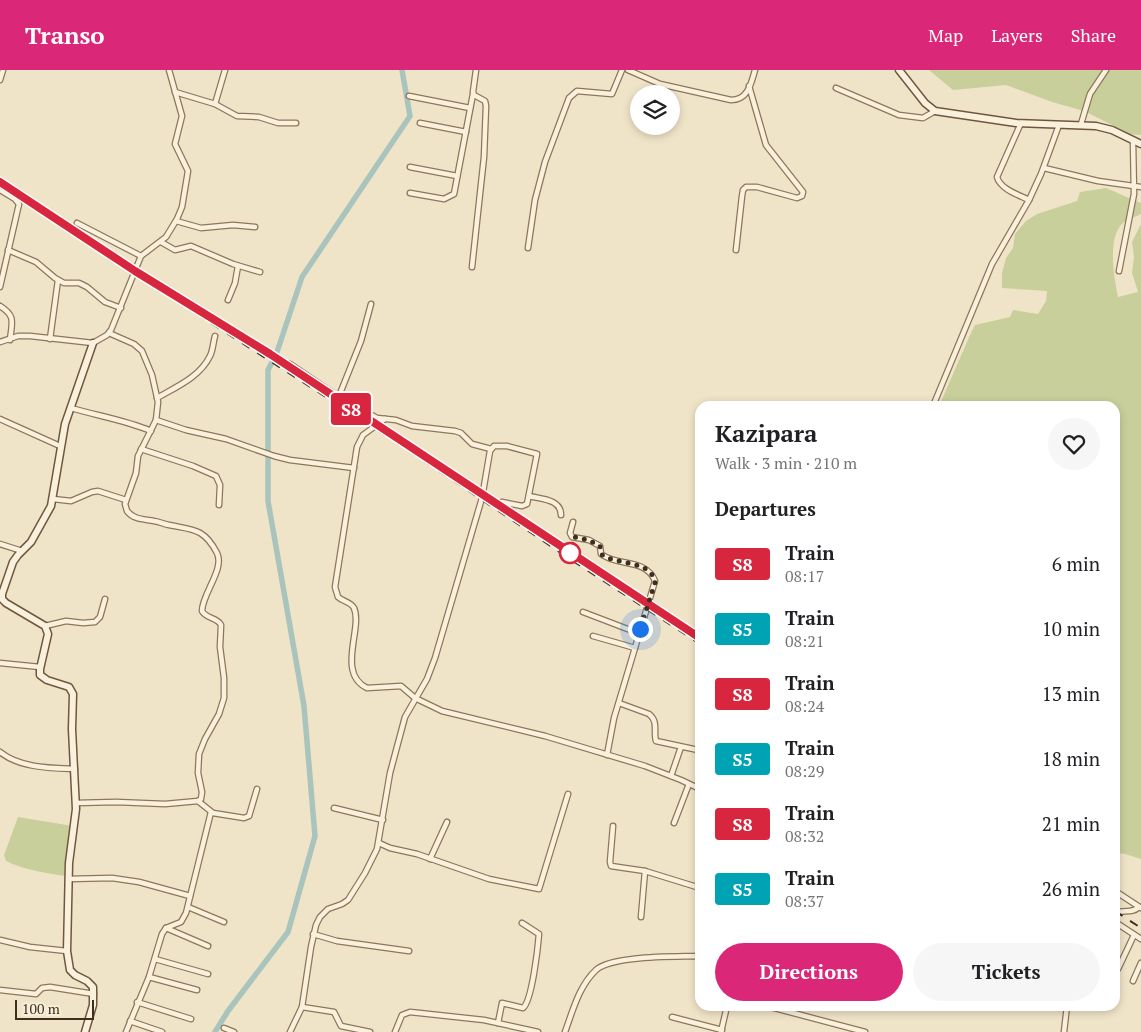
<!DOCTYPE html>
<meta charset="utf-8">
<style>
:root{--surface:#fff;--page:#f6f6f6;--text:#202124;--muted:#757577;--accent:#db2777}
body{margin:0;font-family:"PT Serif",serif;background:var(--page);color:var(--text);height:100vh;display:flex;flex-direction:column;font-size:19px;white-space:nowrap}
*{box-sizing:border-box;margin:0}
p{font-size:16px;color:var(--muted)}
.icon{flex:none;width:28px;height:28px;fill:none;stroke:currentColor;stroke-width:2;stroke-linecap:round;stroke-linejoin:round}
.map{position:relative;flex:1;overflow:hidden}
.details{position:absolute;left:695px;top:331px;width:425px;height:610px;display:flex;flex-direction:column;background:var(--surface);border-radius:15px;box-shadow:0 2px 8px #0003}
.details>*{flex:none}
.badge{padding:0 10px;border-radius:4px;font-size:18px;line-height:32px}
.fabs{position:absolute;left:630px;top:15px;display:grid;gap:10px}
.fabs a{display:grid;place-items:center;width:50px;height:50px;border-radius:50%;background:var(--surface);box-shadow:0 2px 8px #0003;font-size:25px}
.scale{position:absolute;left:15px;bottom:12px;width:79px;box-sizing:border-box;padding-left:5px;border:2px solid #3d2e20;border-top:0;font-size:14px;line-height:18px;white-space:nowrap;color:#3d2e20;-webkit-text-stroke:4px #f7eed8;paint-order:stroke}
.you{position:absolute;width:25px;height:25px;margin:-12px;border:4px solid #fff;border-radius:50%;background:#1a73e8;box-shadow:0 0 0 8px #1a73e833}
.map>.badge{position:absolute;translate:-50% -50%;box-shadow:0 0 0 2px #fff}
h2{padding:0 20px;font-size:19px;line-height:45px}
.round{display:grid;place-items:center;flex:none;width:52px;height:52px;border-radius:26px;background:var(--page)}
.overview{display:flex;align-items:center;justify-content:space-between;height:85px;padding:0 20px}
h1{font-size:24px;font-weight:600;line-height:38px}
.action{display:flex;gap:10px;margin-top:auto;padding:10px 20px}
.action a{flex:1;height:58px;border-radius:30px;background:var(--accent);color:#fff;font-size:20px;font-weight:600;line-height:58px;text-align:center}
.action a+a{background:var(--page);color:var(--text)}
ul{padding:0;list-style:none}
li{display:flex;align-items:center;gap:15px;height:65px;padding:0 20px}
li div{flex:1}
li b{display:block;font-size:19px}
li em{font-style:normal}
li .badge{min-width:55px;font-weight:700;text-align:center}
header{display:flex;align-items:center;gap:30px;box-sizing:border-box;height:70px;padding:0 25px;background:var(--accent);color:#fff}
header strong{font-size:24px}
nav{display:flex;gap:28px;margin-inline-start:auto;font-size:18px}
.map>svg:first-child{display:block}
</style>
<header>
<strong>Transo</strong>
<nav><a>Map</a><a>Layers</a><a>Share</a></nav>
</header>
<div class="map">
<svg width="1141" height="962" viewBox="0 0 1141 962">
<rect width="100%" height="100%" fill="#f0e4c8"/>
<g fill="#c9cf9b">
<polygon points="929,0 1141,0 1141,65 1130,64 1084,41 1052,32 1006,15 953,20"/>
<path d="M 1106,118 L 1141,133 L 1141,144 C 1136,147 1128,149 1123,153 C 1107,167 1114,208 1118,227 L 1138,222 L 1132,203 L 1134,187 L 1132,172 L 1141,154 L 1141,789 L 1125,784 L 1115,783 L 1115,336 L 939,336 L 970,265 L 975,255 L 1010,247 L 1013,240 L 1038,244 L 1046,231 L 1047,221 L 1002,218 L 1002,203 L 1006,188 L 1013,178 L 1015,164 L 1026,151 L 1037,144 L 1077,131 L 1080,122 Z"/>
<path d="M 18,747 L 73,756 L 70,807 C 48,803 27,801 6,791 L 4,785 Z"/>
</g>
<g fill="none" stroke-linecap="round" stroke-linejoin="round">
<polyline stroke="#a9c4bc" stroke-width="5.5" points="215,962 228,941 288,862 315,766 304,636 268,431 268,300 277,282 302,207 410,46 402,0"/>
<g stroke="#8d765c" stroke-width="7">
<g id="street">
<path d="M 628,0 L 660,14 L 731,30 C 748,30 751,14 755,0"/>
<polyline points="0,10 3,0"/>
<polyline points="836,18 899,45 923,48 935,41"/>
<polyline points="175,22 215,34 237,46 259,47 278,53 296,53"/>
<polyline points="409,26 470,38"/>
<polyline points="215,34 225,0"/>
<polyline points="420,53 466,62"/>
<path d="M 1021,53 L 997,107 C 1000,119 1019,125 1029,130"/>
<polyline points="1081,54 1090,24 1106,0"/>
<polyline points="410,97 457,106"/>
<polyline points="1044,98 1098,111 1141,117"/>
<polyline points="0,120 15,129 19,134 0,217"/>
<polyline points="410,123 444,129 454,124 473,24"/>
<polyline points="176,151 201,158 233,155 255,157"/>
<polyline points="77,153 141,186"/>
<polyline points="161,172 175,180 191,176 233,194 260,202"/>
<polyline points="528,178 535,130 545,92 569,28 577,21 612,24 622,0"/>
<polyline points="8,180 36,192 55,208 64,213 79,213 87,217 105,232 121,238"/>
<polyline points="736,180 742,126 743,120 746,117 757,117 797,128 802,126 803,122 766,75 749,16"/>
<polyline points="472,197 484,87 486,36 485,31 474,25 473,22 476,0"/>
<polyline points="1119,201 1134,124 1133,71"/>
<polyline points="228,230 235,213 238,196"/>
<path d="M 0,236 C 16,246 12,252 10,270"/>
<polyline points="50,269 58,210"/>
<polyline points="0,272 18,266 30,266 93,273 107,265 111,260 141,186 166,167 177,149 182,137 188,101 175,74 182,46 169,0"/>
<polyline points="290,294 334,324 377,348 396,350 412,356 455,361 461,363 472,374 491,379"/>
<polyline points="339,326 361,271 371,234"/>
<path d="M 157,328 C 176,317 200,307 210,286 C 213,280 213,273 215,266"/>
<polyline points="867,335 871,336"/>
<polyline points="933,336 992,194 1029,130 1041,104 1059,55"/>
<path d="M 71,338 C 98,346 125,350 151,361"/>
<polyline points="0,349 60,376"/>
<path d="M 385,349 L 363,365 L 357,377 L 335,517 L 338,527 C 342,531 351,532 354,538 C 363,558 336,603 367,618 L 401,616 L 415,628 L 442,641 L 545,666 L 645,696 L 681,710 L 700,719"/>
<polyline points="156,350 186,360 226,369 274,386 290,390 354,398"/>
<polyline points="141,379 193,396 216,406 220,415 219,435"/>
<path d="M 529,426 C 541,429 561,429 561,445"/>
<polyline points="53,429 71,431 92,422 98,421 126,430"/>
<path d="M 573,452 L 570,463 L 572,467 L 589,470 L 600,476 L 601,484 C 618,497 646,488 655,511 L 614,648 L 607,685"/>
<polyline points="0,474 22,481"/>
<polyline points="583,542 638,563"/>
<polyline points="45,556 66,551 83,553 95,552 100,547 105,529"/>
<polyline points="593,566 635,578"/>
<polyline points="0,593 40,597"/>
<path d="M 619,633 L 649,644 C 659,652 653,662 656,671 L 698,680"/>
<path d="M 0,682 C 20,698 50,698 75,699"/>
<polyline points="671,706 681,677"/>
<polyline points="198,731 213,743 244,748 249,746 257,719"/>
<path d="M 76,733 L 116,732 L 165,734 L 198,731 L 201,729 L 202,722 L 198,703 L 199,684 L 205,669 L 219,644 L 224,628 L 224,608 L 220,577 L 221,555 C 217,547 206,549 202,541 C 202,524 225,499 217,483 C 204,458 193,460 169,455 C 164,454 160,452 154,451 C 144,449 134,450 127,441 L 125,434 L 136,403 L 138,386 L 156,350 L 158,332 L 152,305 L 142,281 L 134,274 L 109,263"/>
<polyline points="334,738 383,750"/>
<polyline points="674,753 689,714"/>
<polyline points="613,756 610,792 611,796 645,801 700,818"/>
<polyline points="379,773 390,778 417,784 489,809 539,819 568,724"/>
<polyline points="430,789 447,752"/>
<polyline points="68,809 112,808 139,812 190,826"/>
<polyline points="1115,821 1141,838"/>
<polyline points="188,837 224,852"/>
<path d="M 1115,843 C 1124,839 1132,844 1139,837"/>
<polyline points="641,847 645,801"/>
<polyline points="1115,852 1141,869"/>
<polyline points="166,858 208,876"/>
<polyline points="313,864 337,871 409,881"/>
<polyline points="0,870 30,877 67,881"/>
<polyline points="155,889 208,904"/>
<polyline points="1118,899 1134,865"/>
<polyline points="149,907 197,920"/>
<polyline points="1133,911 1141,893"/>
<polyline points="0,920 36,924 42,918 50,917 94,924"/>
<polyline points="137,932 191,949"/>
<polyline points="767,936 865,962"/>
<polyline points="302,937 334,942 341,956 370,962"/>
<polyline points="672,947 722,960"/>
<polyline points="130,951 162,962"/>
<path d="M 498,953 L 502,933 L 523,938 C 532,931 538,877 539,864 L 522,853"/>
<polyline points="224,958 234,962"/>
<polyline points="126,962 149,907 162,864 166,858 181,852 186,843 211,742"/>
<polyline points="290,962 302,937 311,877 316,855 320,847 328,839 342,834 348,830 365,803 377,779 390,703 405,647 427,609 435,588 482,428 490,381 494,376 507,376 537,384 527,434 522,436 502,432"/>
<polyline points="395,962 402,945 410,942 484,950 538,962"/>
<path d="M 565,962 C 573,940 579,916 596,900 C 612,885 678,887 700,886"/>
<polyline points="721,962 727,936"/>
<polyline points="1064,962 1067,936"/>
</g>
</g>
<g stroke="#6f573f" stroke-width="9">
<g id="secondary">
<polyline points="899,0 925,33 935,41 1016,53 1096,56 1112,60 1141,74"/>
<polyline points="85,962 93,935 93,917 87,911 75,905 70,900 67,881 69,793 76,739 72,659 73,624 69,617 47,610 40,605 40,599 48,564 45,556 6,533 2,529 2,524 13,492 18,485 31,472 51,436 65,354 93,273"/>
</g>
</g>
<use href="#street" stroke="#faf1dc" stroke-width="4.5"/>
<use href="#secondary" stroke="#faf1dc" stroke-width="6"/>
<g stroke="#3d2e20" stroke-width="2" stroke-dasharray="9 9" stroke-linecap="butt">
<polyline points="0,117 402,376 567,487 700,574"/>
<polyline points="1115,841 1141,858"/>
</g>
</g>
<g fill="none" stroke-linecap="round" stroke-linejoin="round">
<g stroke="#fff" stroke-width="11">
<polyline id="line" points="0,112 135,201 270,284 700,568"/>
</g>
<use href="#line" stroke="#d7263d" stroke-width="8"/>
<path stroke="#3d2e20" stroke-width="5" stroke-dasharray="0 9" d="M 570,483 L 574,467 L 588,470 L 600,476 L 601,484 C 616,496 652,489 655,513 L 640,559"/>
</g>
<circle fill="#fff" stroke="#d7263d" stroke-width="2.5" cx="570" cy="483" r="10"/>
</svg>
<div class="fabs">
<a><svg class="icon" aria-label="layers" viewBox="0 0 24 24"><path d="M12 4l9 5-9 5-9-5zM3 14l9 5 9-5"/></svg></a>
</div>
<div class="scale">100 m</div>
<div class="you" style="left:640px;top:559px"></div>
<b class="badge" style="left:351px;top:339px;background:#d7263d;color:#fff">S8</b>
<section class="details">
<div class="overview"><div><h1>Kazipara</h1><p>Walk · 3 min · 210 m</p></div><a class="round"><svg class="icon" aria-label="heart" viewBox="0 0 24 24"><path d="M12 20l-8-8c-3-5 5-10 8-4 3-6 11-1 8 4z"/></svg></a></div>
<h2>Departures</h2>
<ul>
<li><span class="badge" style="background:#d7263d;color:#fff">S8</span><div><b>Train</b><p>08:17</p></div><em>6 min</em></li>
<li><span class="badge" style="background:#00a3b4;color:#fff">S5</span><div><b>Train</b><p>08:21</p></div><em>10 min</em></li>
<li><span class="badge" style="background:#d7263d;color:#fff">S8</span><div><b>Train</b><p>08:24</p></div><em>13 min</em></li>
<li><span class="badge" style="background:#00a3b4;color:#fff">S5</span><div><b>Train</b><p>08:29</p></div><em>18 min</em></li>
<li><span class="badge" style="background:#d7263d;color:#fff">S8</span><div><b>Train</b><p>08:32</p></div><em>21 min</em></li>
<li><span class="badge" style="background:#00a3b4;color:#fff">S5</span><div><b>Train</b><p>08:37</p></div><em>26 min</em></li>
</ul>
<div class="action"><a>Directions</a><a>Tickets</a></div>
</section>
</div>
